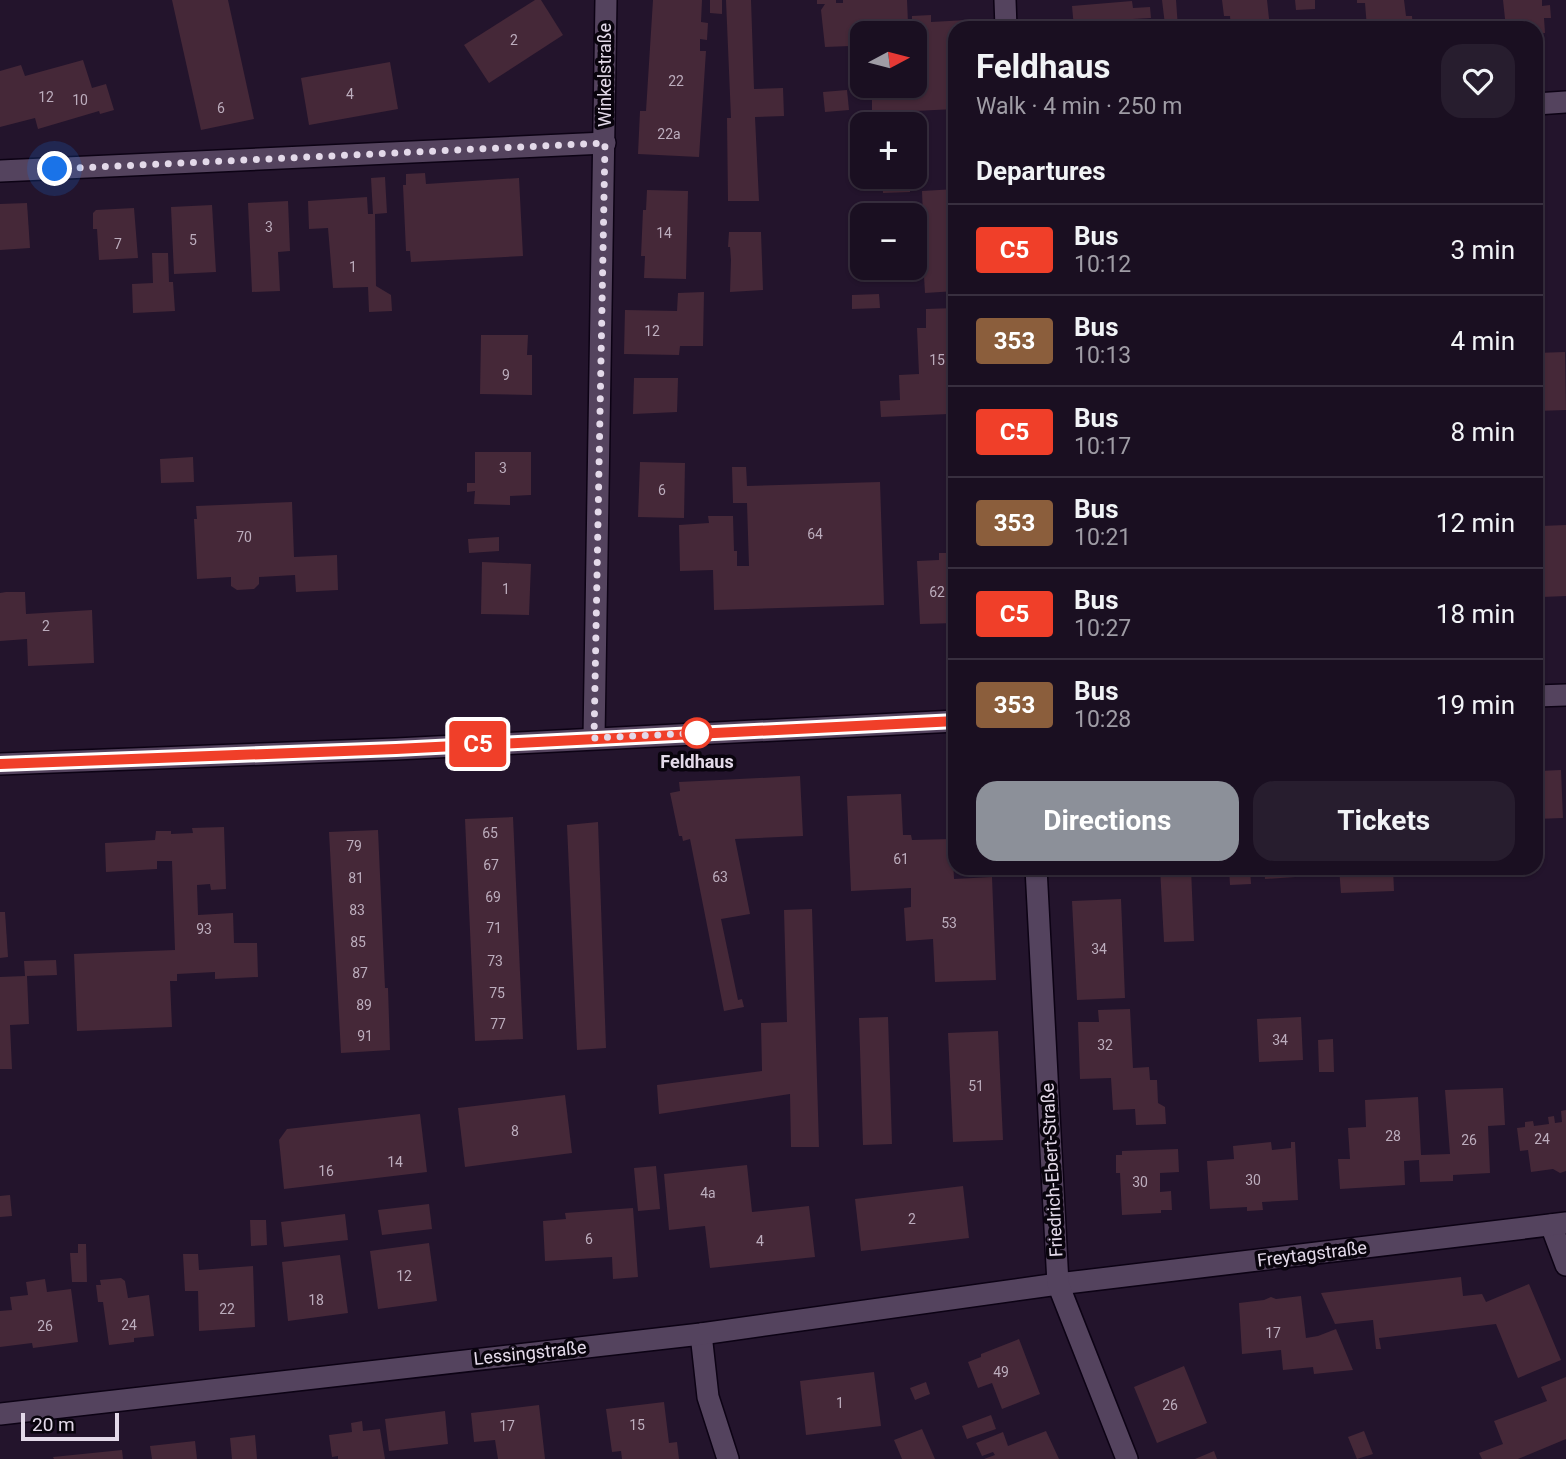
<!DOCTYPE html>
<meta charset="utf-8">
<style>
:root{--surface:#1a0f21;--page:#271d2e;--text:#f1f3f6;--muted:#9f9ca5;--line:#382f3f;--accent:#8c9099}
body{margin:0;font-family:Roboto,sans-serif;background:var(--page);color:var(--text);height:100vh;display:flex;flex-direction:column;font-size:26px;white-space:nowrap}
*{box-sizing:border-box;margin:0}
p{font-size:23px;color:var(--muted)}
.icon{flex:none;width:38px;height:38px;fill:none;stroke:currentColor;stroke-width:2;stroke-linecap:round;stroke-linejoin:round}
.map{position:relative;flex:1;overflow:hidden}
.details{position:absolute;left:948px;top:21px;width:595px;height:854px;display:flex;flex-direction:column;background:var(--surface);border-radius:21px;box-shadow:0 2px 5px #0004,0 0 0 2px var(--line)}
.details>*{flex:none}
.badge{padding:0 14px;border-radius:5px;font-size:24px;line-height:46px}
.needle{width:46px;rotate:83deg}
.fabs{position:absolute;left:850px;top:21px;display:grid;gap:14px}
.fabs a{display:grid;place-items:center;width:77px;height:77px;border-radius:14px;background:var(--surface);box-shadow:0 2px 5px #0004,0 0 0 2px var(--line);font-size:35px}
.scale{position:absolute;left:21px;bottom:18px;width:98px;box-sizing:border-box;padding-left:7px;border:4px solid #e3d9e9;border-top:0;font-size:19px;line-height:24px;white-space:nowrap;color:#e3d9e9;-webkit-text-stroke:5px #09040d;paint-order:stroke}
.you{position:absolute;width:35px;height:35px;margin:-18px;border:5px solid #fff;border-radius:50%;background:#1a73e8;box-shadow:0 0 0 10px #1a73e833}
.map>.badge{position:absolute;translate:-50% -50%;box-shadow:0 0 0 4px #fff}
h2{padding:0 28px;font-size:26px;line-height:63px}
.round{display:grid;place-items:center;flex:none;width:74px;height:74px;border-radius:21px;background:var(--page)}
.summary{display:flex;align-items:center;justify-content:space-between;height:119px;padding:0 28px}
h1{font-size:33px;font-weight:700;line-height:52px}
.action{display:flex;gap:14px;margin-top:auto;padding:14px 28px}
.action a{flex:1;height:80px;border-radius:21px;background:var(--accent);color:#fff;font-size:28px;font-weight:700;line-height:80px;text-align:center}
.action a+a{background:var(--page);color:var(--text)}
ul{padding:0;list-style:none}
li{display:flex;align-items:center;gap:21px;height:91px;padding:0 28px;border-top:2px solid var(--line)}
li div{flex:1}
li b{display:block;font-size:26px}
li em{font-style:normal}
li .badge{min-width:77px;font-weight:700;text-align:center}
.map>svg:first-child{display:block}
</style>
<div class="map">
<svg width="1566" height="1459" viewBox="0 0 1566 1459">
<rect width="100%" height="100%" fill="#23142c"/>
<g fill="#452838">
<polygon points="172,0 228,0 254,119 201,130"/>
<polygon points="535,0 541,0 563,35 489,83 464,45"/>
<polygon points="653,0 702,0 701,22 708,23 707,40 700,39 700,51 706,51 699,157 638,154 640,111 646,111"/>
<polygon points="710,0 722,0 722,14 710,13"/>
<polygon points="726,0 751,0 754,89 783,88 784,116 755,117 759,201 728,201 727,118 731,118"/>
<polygon points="817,0 836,0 836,3 843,3 843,0 907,0 908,23 912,23 912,16 931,15 931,22 967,20 968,28 956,28 956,109 872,113 872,91 889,90 889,86 915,86 915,33 863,33 863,49 853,50 850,46 825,47 821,10 825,4 817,4"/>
<polygon points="1162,0 1176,0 1178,28 1158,28 1158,26 1165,25"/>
<polygon points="1222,0 1267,0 1270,28 1231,28 1230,16 1224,16"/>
<polygon points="1295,0 1315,0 1315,9 1296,10"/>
<polygon points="1357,0 1404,0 1406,16 1412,16 1413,28 1367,28 1365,3 1357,3"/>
<polygon points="1503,0 1542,0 1542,6 1550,5 1551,18 1544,18 1545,33 1536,33 1536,28 1506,28"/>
<polygon points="1132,1 1133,8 1150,7 1151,18 1133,19 1135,28 1074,28 1072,6"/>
<polygon points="83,60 92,88 106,84 114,110 100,114 99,111 38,129 35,118 0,127 0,71 21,65 25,76"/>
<polygon points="390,62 398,109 309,125 301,78"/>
<polygon points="847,90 849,110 825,112 823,92"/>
<polygon points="425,173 426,184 519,178 523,256 411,262 410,251 406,251 403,185 406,185 406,174"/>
<polygon points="385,177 387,213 375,214 376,286 391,295 392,311 369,312 368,287 333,288 328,228 309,229 308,201 367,197 368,214 373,214 371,178"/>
<polygon points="910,178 910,192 883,193 882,179"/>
<polygon points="956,189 956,291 925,293 924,276 887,277 887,268 915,268 915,242 924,242 922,191"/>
<polygon points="647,190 688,191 686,279 644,278 645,256 641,256 643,210 646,210"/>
<polygon points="288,201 290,251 278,252 280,291 252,292 248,203"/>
<polygon points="27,203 30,248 0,250 0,204"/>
<polygon points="212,205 216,272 174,274 171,207"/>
<polygon points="134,208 138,258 99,260 97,229 93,229 93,213 96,210"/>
<polygon points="729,232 761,232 763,290 730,292 731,260 730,247 728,247"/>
<polygon points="152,253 168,253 169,282 173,282 175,311 133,313 132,284 153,283"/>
<polygon points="704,292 703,346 680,346 679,355 624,354 625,310 677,311 678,293"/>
<polygon points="879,294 880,308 852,309 852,295"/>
<polygon points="955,308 956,375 948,375 948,414 881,417 880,401 900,400 899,375 919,374 917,328 926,328 926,309"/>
<polygon points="481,335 528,335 527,355 532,355 532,395 480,394"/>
<polygon points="1565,352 1566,410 1536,411 1536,353"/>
<polygon points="634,378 678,378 677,412 633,414"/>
<polygon points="475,452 531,452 531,495 510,496 510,505 474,504 475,491 467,492 467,483 475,483"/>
<polygon points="193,457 194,482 161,483 160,459"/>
<polygon points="640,462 685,463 684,518 638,517"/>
<polygon points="732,467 746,467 747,486 880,482 884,605 714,610 713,570 680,571 679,525 709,523 708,516 733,516 734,551 737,551 737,566 749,566 747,503 733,503"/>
<polygon points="292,502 294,557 337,555 338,590 296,592 295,575 259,577 259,584 254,589 237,590 231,586 231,577 197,579 194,519 197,519 196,506"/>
<polygon points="1566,525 1566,596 1542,597 1541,526"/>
<polygon points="499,537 499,551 469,553 468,539"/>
<polygon points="939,553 956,553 956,623 920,624 917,561 939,560"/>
<polygon points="482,562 531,564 529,615 481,614"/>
<polygon points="6,592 25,592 26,614 92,610 94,663 28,666 27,639 0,641 0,593"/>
<polygon points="1536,768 1539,768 1539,771 1561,770 1563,818 1536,819"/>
<polygon points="800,776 803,836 735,839 750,914 721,919 738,1000 742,999 744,1007 724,1011 690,839 683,841 682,836 679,836 670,793 680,791 679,782"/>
<polygon points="901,794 903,835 911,835 912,840 952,839 954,879 992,877 996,980 935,982 933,939 906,941 904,908 911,907 911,888 851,891 847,796"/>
<polygon points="513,817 523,1039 475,1041 465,819"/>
<polygon points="598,822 606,1048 577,1050 567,825"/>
<polygon points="224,827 226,889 211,890 210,884 197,885 198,915 233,913 234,943 257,943 258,977 215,979 215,972 177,974 177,981 170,981 172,1027 77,1031 74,954 175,950 172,861 157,861 157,869 106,872 105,843 155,840 156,831 171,831 171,834 193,833 192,828"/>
<polygon points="378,830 385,988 388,988 390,1050 341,1053 329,832"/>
<polygon points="1160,868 1191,868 1194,941 1164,942"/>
<polygon points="1229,868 1250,868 1251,884 1230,885"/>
<polygon points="1264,868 1309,868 1310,876 1265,879"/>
<polygon points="1339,868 1393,868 1394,891 1341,893"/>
<polygon points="1453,868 1477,868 1477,875 1453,876"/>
<polygon points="1121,899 1125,998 1077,1000 1072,901"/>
<polygon points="812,909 819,1147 791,1147 790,1094 659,1114 657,1085 762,1071 761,1023 787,1022 784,910"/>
<polygon points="0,912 5,912 8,957 0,958"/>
<polygon points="56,960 57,975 27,976 29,1024 10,1025 12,1069 0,1069 0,977 25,976 24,961"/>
<polygon points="1130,1009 1133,1068 1149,1067 1150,1080 1157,1080 1158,1103 1165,1107 1166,1124 1136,1125 1135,1109 1113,1110 1111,1078 1080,1079 1078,1022 1099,1022 1098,1010"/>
<polygon points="888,1017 892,1144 863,1145 859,1018"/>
<polygon points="1301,1017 1303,1060 1259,1062 1257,1019"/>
<polygon points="998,1031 1003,1140 953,1142 948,1033"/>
<polygon points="1333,1039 1334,1072 1319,1072 1318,1040"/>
<polygon points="1503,1088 1505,1125 1488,1126 1490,1173 1453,1175 1453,1181 1420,1182 1419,1160 1404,1161 1405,1185 1340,1189 1338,1159 1350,1159 1348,1128 1366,1127 1365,1100 1418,1097 1421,1155 1450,1154 1445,1090"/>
<polygon points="565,1095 572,1153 465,1167 458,1108"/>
<polygon points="1566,1110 1566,1171 1560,1173 1553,1169 1531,1172 1528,1150 1520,1151 1517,1128 1525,1127 1525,1122 1533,1121 1534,1126 1549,1124 1548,1117 1554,1116 1555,1123 1562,1122 1561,1111"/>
<polygon points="420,1114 427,1172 284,1189 279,1140 287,1129"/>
<polygon points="1271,1142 1272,1150 1291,1148 1291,1142 1295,1142 1298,1200 1262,1202 1263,1210 1247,1211 1247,1207 1210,1209 1207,1161 1234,1159 1233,1146"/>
<polygon points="1178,1149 1179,1172 1160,1173 1160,1192 1171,1191 1172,1210 1161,1210 1161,1213 1122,1215 1120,1173 1116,1173 1116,1155 1122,1155 1122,1151"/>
<polygon points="747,1165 752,1212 809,1206 815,1257 710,1268 705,1226 669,1230 664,1174"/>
<polygon points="656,1166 660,1209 638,1211 634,1168"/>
<polygon points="963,1186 969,1238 861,1251 855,1199"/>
<polygon points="10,1195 12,1216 0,1217 0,1196"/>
<polygon points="429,1204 432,1229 382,1235 378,1210"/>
<polygon points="633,1208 638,1277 613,1279 612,1257 545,1261 543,1221 566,1219 565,1213"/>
<polygon points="345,1214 348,1240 284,1247 281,1222"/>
<polygon points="250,1220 266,1220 267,1245 251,1246"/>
<polygon points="429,1243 437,1301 378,1309 370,1251"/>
<polygon points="78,1244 86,1244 87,1282 72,1282 70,1253 78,1253"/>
<polygon points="183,1254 198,1254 199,1270 253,1266 255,1327 199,1331 198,1291 185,1291"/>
<polygon points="340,1255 348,1313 288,1321 282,1262"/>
<polygon points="1461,1277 1463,1296 1482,1294 1486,1302 1529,1284 1561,1360 1518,1378 1496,1324 1379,1338 1381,1349 1376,1349 1373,1320 1335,1324 1321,1293"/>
<polygon points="121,1278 125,1281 128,1298 149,1295 154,1336 134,1338 134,1342 109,1345 103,1302 98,1302 96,1285 101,1285 100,1280"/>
<polygon points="45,1279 47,1292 71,1289 78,1342 33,1348 32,1343 0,1347 0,1311 12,1310 10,1297 28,1295 26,1282"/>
<polygon points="1301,1296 1306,1338 1318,1336 1336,1329 1353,1370 1314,1374 1313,1367 1283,1370 1281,1350 1242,1354 1239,1303 1264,1300 1271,1297 1276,1299"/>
<polygon points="1019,1339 1040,1394 1002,1409 992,1383 978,1388 968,1362 981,1357 981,1354"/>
<polygon points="1184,1366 1207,1423 1157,1443 1134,1387"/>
<polygon points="874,1372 881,1426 806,1435 800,1381"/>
<polygon points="1566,1377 1566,1439 1518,1459 1482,1459 1479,1453 1503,1444 1494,1421 1547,1401 1541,1387"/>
<polygon points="926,1382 930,1394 915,1400 910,1388"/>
<polygon points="664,1402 669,1443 677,1442 679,1459 622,1459 621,1451 612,1452 606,1409"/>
<polygon points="539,1405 545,1459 498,1459 495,1440 474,1442 471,1413"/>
<polygon points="445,1411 448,1444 389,1451 385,1419"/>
<polygon points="991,1415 996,1429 967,1439 962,1426"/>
<polygon points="362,1421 363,1431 380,1429 385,1459 338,1459 338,1456 332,1457 329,1435 352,1432 351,1423"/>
<polygon points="922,1429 935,1459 902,1459 894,1440"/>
<polygon points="1046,1431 1059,1459 984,1459 995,1455 993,1452 982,1456 976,1443 1003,1432 1008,1446"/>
<polygon points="1364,1431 1373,1454 1357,1459 1348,1437"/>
<polygon points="255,1435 257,1459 232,1459 230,1438"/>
<polygon points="195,1441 197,1459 152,1459 150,1446"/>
<polygon points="122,1450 123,1459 54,1459 53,1457"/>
<polygon points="1214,1451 1217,1459 1195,1459"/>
</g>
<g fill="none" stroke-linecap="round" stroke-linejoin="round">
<g stroke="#0c0214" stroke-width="24">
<g id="street">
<polyline points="1005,0 1006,28"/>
<polyline points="1536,104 1566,102"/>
<polyline points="0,171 605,143"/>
<polyline points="594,738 606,0"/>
<polyline points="1551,1225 1566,1265"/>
<polyline points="701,1334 708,1397 728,1459"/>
<polyline points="0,1414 701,1334 1058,1284 1566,1223"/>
</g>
</g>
<g stroke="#0c0214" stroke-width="24">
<g id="secondary">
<polyline points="1536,696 1566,695"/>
<polyline points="0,764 396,749 956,721"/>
<polyline points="1036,868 1058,1284 1127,1459"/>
</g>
</g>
<use href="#street" stroke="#54435e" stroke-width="21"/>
<use href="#secondary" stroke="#54435e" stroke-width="21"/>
</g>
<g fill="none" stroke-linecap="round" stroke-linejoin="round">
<g stroke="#fff" stroke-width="16">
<polyline id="line" points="0,764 396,749 956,721"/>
</g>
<use href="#line" stroke="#f03f29" stroke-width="10"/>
<polyline stroke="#e3d9e9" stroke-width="7" stroke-dasharray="0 12.6" points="55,169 605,143 594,738 697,733"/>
</g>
<circle fill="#fff" stroke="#f03f29" stroke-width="3.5" cx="697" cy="733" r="14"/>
<g text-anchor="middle" stroke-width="7" stroke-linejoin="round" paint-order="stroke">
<g font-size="14" fill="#bcadbd">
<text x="514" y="45">2</text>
<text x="676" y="86">22</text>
<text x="350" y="99">4</text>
<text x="46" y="102">12</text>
<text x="80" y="105">10</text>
<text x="221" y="113">6</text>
<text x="669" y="139">22a</text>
<text x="269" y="232">3</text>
<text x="664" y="238">14</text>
<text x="193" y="245">5</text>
<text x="118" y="249">7</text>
<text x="353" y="272">1</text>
<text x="652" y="336">12</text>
<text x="937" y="365">15</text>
<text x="506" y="380">9</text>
<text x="503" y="473">3</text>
<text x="662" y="495">6</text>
<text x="815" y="539">64</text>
<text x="244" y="542">70</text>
<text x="506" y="594">1</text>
<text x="937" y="597">62</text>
<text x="46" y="631">2</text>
<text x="490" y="838">65</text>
<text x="354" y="851">79</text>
<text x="901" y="864">61</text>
<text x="491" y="870">67</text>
<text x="720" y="882">63</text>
<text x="356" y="883">81</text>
<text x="493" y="902">69</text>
<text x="357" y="915">83</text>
<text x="949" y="928">53</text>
<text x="494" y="933">71</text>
<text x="204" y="934">93</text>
<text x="358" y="947">85</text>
<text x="1099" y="954">34</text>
<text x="495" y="966">73</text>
<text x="360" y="978">87</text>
<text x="497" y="998">75</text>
<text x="364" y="1010">89</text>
<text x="498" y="1029">77</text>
<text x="365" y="1041">91</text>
<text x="1280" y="1045">34</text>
<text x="1105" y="1050">32</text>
<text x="976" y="1091">51</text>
<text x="515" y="1136">8</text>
<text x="1393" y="1141">28</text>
<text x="1542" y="1144">24</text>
<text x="1469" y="1145">26</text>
<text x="395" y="1167">14</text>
<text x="326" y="1176">16</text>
<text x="1253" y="1185">30</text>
<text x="1140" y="1187">30</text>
<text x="708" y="1198">4a</text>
<text x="912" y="1224">2</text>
<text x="589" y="1244">6</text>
<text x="760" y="1246">4</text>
<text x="404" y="1281">12</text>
<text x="316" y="1305">18</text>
<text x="227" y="1314">22</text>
<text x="129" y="1330">24</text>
<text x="45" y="1331">26</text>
<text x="1273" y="1338">17</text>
<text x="1001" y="1377">49</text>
<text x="840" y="1408">1</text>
<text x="1170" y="1410">26</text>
<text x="637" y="1430">15</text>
<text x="507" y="1431">17</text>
</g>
<g font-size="18" fill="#e3d9e9" stroke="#09040d">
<text transform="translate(605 75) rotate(-90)" y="6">Winkelstraße</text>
<text transform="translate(1052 1170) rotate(-93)" y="6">Friedrich-Ebert-Straße</text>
<text transform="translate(1312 1254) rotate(-7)" y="6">Freytagstraße</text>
<text transform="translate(530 1353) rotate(-6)" y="6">Lessingstraße</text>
</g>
<g font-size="18" font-weight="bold" fill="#e3d9e9" stroke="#09040d">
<text x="697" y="768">Feldhaus</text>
</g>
</g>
</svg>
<div class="fabs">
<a><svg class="needle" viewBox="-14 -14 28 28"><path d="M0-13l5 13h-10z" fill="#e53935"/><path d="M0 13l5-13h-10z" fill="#9f9ca5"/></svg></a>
<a>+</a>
<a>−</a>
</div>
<div class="scale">20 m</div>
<div class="you" style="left:55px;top:169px"></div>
<b class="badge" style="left:478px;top:744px;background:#f03f29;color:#fff">C5</b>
<section class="details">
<div class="summary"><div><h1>Feldhaus</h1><p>Walk · 4 min · 250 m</p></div><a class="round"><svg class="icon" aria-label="heart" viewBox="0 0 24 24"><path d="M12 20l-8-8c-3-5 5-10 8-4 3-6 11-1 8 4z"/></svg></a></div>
<h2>Departures</h2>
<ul>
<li><span class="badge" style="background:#f03f29;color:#fff">C5</span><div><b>Bus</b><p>10:12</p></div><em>3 min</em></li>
<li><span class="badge" style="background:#8b5e3c;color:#fff">353</span><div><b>Bus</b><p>10:13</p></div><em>4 min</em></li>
<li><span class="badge" style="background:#f03f29;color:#fff">C5</span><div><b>Bus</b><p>10:17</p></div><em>8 min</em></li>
<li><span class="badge" style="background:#8b5e3c;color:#fff">353</span><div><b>Bus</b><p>10:21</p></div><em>12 min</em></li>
<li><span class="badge" style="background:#f03f29;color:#fff">C5</span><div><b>Bus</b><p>10:27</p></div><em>18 min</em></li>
<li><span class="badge" style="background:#8b5e3c;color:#fff">353</span><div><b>Bus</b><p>10:28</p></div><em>19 min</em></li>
</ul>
<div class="action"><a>Directions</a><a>Tickets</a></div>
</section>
</div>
